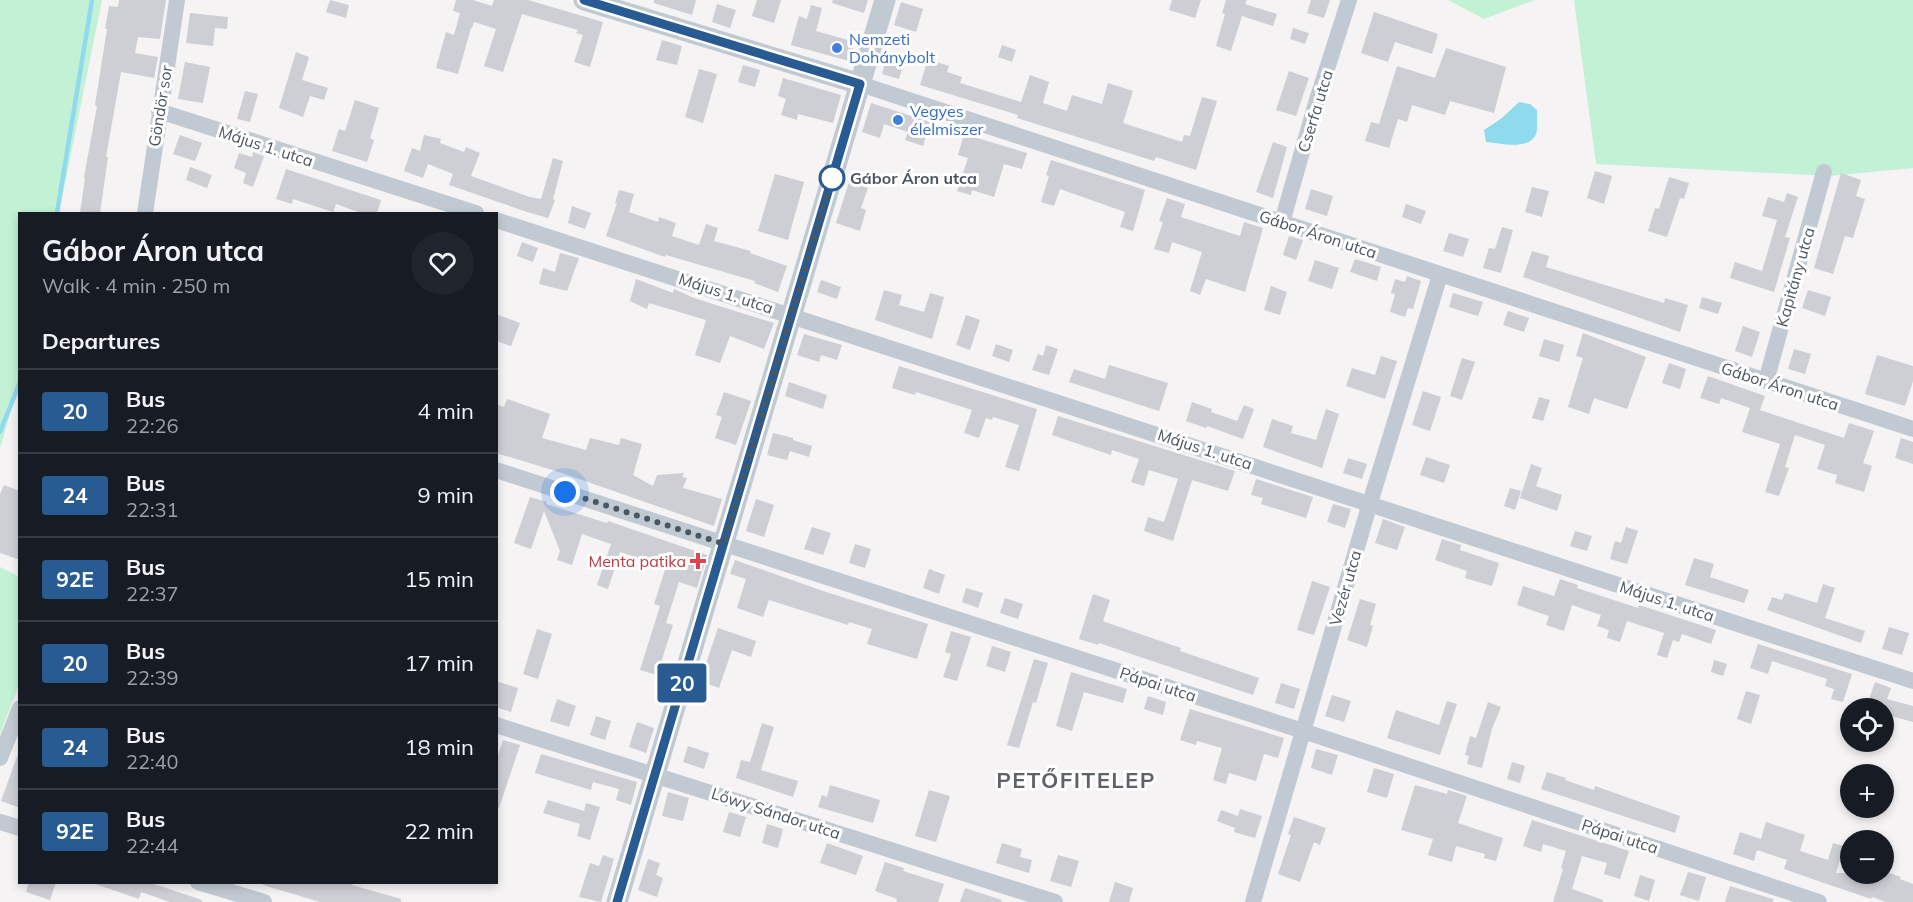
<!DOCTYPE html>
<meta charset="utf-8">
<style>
:root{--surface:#171b24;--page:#20242c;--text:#f1f3f6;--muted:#9ea1a6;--line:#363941}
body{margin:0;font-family:Mulish,sans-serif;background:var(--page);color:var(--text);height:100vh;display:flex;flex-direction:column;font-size:22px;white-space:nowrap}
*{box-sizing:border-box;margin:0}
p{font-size:20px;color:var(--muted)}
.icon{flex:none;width:33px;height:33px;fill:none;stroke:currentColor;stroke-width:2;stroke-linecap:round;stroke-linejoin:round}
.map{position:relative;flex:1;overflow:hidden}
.sheet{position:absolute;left:18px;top:212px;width:480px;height:672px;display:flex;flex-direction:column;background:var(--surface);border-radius:0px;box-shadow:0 3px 9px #0003}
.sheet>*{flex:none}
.badge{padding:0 12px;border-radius:4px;font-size:21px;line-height:39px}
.tools{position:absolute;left:1840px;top:698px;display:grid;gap:12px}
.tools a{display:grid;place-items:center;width:54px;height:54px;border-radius:50%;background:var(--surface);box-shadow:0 3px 9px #0003;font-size:30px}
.you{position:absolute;width:30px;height:30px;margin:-15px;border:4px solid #fff;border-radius:50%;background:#1a73e8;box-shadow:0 0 0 9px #1a73e833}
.map>.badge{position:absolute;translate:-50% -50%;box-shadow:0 0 0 3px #fff}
h2{padding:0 24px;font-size:22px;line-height:54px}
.round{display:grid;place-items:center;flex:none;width:63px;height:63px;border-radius:32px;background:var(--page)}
.head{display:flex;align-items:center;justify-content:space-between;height:102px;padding:0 24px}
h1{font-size:28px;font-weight:700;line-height:45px}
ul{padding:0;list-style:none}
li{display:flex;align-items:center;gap:18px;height:84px;padding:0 24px;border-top:2px solid var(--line)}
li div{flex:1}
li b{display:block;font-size:22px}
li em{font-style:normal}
li .badge{min-width:66px;font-weight:700;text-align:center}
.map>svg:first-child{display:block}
</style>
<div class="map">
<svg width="1913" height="902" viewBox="0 0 1913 902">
<rect width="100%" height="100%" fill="#f5f3f3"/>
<g fill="#c3f1d5">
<polygon points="0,0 102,0 59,213 20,213 19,384 0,448"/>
<polygon points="1448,0 1535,0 1484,19"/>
<polygon points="1574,0 1913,0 1913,168 1830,176 1596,164"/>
<polygon points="0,567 20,577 19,685 0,734"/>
</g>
<path fill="#90daee" d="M 1519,102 L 1530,104 L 1537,110 C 1537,117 1538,128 1536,134 C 1529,151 1500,143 1486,142 L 1484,130 L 1502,118 Z"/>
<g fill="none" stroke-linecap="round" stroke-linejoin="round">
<g stroke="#90daee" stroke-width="4.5">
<polyline points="57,213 92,0"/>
<polyline points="0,432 20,382"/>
</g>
</g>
<g fill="#cdcfd5">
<polygon points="119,0 166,0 160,39 138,37 135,53 158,57 154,78 121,72 106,157 108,157 100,213 80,213 85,178 84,177 97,106 95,105 107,29 105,29 109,6 118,7"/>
<polygon points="330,0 349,5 346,18 326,12"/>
<polygon points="456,0 473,0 492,6 494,0 528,0 603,22 590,67 574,62 583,35 576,33 578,30 522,14 503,72 484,66 496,29 474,22 472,28 471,28 458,74 436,68 446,32 454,35 460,13 453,11"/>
<polygon points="654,0 696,0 692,15 654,3"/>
<polygon points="757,0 781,0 774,23 752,16"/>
<polygon points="833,0 868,0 864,13 832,3"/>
<polygon points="1172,0 1201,0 1195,18 1169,10"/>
<polygon points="1226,0 1247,0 1245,4 1277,14 1273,26 1242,16 1231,51 1216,46 1225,14 1222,13"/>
<polygon points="1311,0 1330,0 1324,18 1307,13"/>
<polygon points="901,2 923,9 916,32 894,25"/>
<polygon points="717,4 736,10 730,28 712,22"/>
<polygon points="811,5 822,8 816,31 855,42 849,61 791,45 799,16 807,19"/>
<polygon points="1374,12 1438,34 1432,54 1395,42 1388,62 1361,53"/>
<polygon points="190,13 228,17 227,29 215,28 213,46 186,43"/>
<polygon points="1293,28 1309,33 1305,44 1290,39"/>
<polygon points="662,40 682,46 677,65 656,60"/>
<polygon points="1002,45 1016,50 1012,62 998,57"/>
<polygon points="1446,48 1506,67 1494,113 1450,101 1445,115 1412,105 1407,122 1398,119 1389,148 1365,141 1371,122 1379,124 1397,66 1435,78"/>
<polygon points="296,52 309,57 302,80 328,88 324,100 310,96 303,117 279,108"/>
<polygon points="887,56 904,62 899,79 882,74"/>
<polygon points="928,59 949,66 947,72 962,77 960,83 1021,102 1030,75 1049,82 1043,103 1067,111 1072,95 1102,104 1108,83 1133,91 1123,123 1182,142 1184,135 1190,136 1202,97 1217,101 1196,170 1156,157 1154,161 1017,118 1018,115 920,85"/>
<polygon points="185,62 210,67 203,103 178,99"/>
<polygon points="743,65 760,70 755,87 738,82"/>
<polygon points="699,69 717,74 703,123 685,117"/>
<polygon points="1289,71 1309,78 1296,116 1276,110"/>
<polygon points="783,78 841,95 833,123 798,114 797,120 781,115 786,99 778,96"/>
<polygon points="245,91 258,94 250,122 237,119"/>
<polygon points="355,100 379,108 370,138 374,140 367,162 332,151 339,129 345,131"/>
<polygon points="871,103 930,122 923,146 905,140 908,132 884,124 880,138 862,132"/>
<polygon points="964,134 1027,153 1022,169 1004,164 994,197 972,190 971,195 957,191 968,158 958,155"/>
<polygon points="180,135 202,143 195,161 173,154"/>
<polygon points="424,135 441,139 440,143 464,152 466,147 480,153 471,176 530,197 541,199 553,158 563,161 553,199 555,200 549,216 548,218 527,212 449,185 453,174 428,164 423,178 404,171 412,148 420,151"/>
<polygon points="1273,142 1287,147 1273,198 1256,192"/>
<polygon points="253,152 264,156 253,187 243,183 246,173 234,168 239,153 252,157"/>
<polygon points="1051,160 1145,190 1133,231 1120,227 1125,212 1060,189 1054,206 1041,202 1049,176 1046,175"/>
<polygon points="190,167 212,175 207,188 186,180"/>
<polygon points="286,169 381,200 377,213 361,213 336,204 333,212 293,199 292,204 276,199"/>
<polygon points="1595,171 1612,176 1604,204 1587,198"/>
<polygon points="1841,173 1861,180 1856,196 1865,199 1853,238 1845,236 1833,274 1814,268"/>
<polygon points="775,174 804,182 788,240 758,231"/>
<polygon points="1669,177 1689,183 1684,199 1680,198 1667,237 1648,231 1655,208 1659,209"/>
<polygon points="849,182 868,188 861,208 866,210 860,231 836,223"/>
<polygon points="1532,187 1549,191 1542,217 1525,212"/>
<polygon points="1311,189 1333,196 1327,216 1305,209"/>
<polygon points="619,190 634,194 629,212 658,222 659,217 676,223 672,236 699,245 706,224 718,228 714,241 751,251 750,253 787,266 778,292 754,283 755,281 666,255 665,257 606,236 617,203 615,203"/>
<polygon points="1787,193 1798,197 1785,237 1790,238 1774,292 1730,278 1735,262 1762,271 1777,220 1762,216 1768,197 1784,202"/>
<polygon points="1167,198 1185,204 1181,217 1240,236 1244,222 1263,228 1245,292 1206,279 1200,295 1190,291 1202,252 1172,242 1169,253 1154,249 1163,222 1159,221"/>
<polygon points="1406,204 1426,211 1421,224 1402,217"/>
<polygon points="572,206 591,213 585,229 568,223"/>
<polygon points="1502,227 1513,230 1501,273 1483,268 1489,248 1495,249"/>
<polygon points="1449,233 1469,239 1463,257 1443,251"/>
<polygon points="1289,236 1303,240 1296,260 1283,255"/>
<polygon points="522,242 538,248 533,262 517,256"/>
<polygon points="1532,251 1549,256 1546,267 1664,303 1665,298 1688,305 1680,332 1523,277"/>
<polygon points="560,253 579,258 567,291 539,284 543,268 555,272"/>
<polygon points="1355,259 1381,267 1377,281 1350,272"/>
<polygon points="1315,260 1339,268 1332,289 1308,281"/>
<polygon points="1407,276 1421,281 1413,309 1408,308 1405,317 1390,312 1395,294 1391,293 1395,279 1405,282"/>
<polygon points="636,279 673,293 674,289 694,298 774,323 764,349 730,336 720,363 695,355 706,320 649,303 647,309 630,301"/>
<polygon points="821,280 841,287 837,299 817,292"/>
<polygon points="1271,286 1287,292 1280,315 1264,310"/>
<polygon points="884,290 902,295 899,305 924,312 930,293 944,297 932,339 875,320"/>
<polygon points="1808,290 1831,297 1825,316 1802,308"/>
<polygon points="1453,293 1483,302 1478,316 1449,307"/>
<polygon points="1702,297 1722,303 1718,314 1699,308"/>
<polygon points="1508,311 1529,318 1524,332 1503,325"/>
<polygon points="496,314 520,323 511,346 496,341"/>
<polygon points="966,315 980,320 970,350 956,345"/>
<polygon points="1743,326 1760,332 1752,357 1735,351"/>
<polygon points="1583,333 1646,357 1627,409 1594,398 1589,414 1568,407 1583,358 1576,356"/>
<polygon points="804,334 842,345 837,360 821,355 819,362 797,355"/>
<polygon points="1544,339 1564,345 1559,362 1539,356"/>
<polygon points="996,344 1013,350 1009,362 992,356"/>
<polygon points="1046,345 1058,349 1049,375 1032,370 1038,354 1043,356"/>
<polygon points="1794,349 1811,354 1805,374 1788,369"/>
<polygon points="1877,355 1913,366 1913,381 1905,406 1865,394"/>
<polygon points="1381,356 1397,361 1385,399 1346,386 1352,368 1375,375"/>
<polygon points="1462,358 1475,362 1462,400 1450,396"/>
<polygon points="1669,363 1686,369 1680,389 1662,383"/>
<polygon points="1109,365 1168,383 1159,411 1069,382 1074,369 1105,379"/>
<polygon points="899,366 1037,409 1019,471 1005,467 1019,425 993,417 992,420 986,418 979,438 964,433 972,410 916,392 915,395 892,388"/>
<polygon points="1708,376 1765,396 1760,410 1844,438 1849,423 1874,431 1863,463 1872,466 1864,492 1835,483 1837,475 1817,469 1825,445 1795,435 1785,467 1789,468 1779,496 1765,492 1780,444 1742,432 1750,408 1721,398 1719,404 1700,398"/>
<polygon points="789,382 827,395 823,409 785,396"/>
<polygon points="1423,391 1441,397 1430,431 1412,425"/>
<polygon points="724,392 751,401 736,445 715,438 722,417 716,415"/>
<polygon points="1539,397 1550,400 1543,421 1532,418"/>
<polygon points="507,399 550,414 542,438 586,450 590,438 619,445 621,438 642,444 633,475 653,486 657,475 684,473 682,477 687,478 683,488 722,499 714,526 559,472 496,453 496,404 504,407"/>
<polygon points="1192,402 1212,409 1211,412 1237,421 1244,405 1254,409 1243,439 1207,426 1206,428 1186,421"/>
<polygon points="1326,409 1339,414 1322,468 1263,447 1272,419 1293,426 1291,433 1316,440"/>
<polygon points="1058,416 1235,471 1228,491 1192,480 1173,541 1144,531 1148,517 1164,522 1178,479 1149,470 1144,486 1131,482 1139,459 1112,450 1111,455 1052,435"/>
<polygon points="773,433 793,438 793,440 812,446 809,457 790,451 787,460 767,455"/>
<polygon points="1901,438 1913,442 1913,464 1895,458"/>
<polygon points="1426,457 1450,465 1444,483 1420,475"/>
<polygon points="1348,458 1367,464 1362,479 1343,473"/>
<polygon points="1531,464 1542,468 1536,486 1562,495 1557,511 1520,498"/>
<polygon points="1256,479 1313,497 1306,518 1261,504 1263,498 1251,495"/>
<polygon points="4,485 20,491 20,560 0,553 0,494"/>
<polygon points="1510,488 1521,491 1515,510 1504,506"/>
<polygon points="530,497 547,502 546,504 607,523 608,521 707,555 697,588 679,582 666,623 673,625 657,675 640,670 660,606 654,604 666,567 620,552 608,589 597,585 611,544 582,534 572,565 557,560 560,551 544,511 531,549 514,543"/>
<polygon points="756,499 774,505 764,537 746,531"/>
<polygon points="1333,504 1351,509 1345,528 1327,522"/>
<polygon points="1383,519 1405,527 1397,550 1375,543"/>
<polygon points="812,527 831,533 823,555 804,549"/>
<polygon points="1626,527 1638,531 1627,564 1610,559 1615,541 1621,543"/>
<polygon points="1575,531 1592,536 1587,551 1570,546"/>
<polygon points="1442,539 1461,545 1460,550 1499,563 1492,586 1465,578 1467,571 1435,560"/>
<polygon points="855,544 871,549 865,568 849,563"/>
<polygon points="1694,558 1714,564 1710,577 1749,590 1744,603 1685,585"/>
<polygon points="735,560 823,591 928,624 917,659 867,644 872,629 849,622 848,625 769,600 763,617 737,608 746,579 730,574"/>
<polygon points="929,569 945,575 939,594 923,588"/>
<polygon points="1560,579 1578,585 1577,588 1638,608 1639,605 1716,630 1711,644 1682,634 1679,642 1673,640 1667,658 1657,655 1664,633 1627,621 1620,642 1607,638 1609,630 1597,626 1601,615 1572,605 1564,631 1546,625 1549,616 1517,605 1523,586 1554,596"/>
<polygon points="1312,581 1330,587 1314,635 1297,630"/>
<polygon points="1823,584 1835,588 1825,618 1865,631 1861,643 1767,610 1772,597 1782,600 1785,593 1817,603"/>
<polygon points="966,588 983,593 978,608 962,602"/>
<polygon points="1093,594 1110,600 1103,621 1105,622 1181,648 1180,651 1259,678 1253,695 1099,643 1098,645 1079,639"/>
<polygon points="1005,598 1023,604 1018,619 1000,613"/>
<polygon points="1360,599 1376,604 1370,625 1373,626 1367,647 1347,640"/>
<polygon points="1889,627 1909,633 1902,655 1882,649"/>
<polygon points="718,628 756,641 751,657 732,650 719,688 700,681"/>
<polygon points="537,629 552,634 538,679 523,674"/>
<polygon points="951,631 971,637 957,681 943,677 951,654 945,652"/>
<polygon points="1758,644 1852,674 1843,702 1831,699 1834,689 1825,686 1827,679 1772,661 1768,674 1750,668"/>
<polygon points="992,646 1011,652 1005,672 986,666"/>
<polygon points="1034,659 1048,663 1036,703 1033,702 1019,748 1007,745"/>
<polygon points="1714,660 1727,664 1723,676 1711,672"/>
<polygon points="1071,672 1127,689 1123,703 1084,692 1072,731 1056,726"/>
<polygon points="496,681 518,688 511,712 496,707"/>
<polygon points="1875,682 1891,688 1887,699 1913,706 1913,722 1884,714 1884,708 1866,708"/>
<polygon points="1281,683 1300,689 1294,709 1275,703"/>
<polygon points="1746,691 1760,695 1751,724 1737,719"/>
<polygon points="1332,695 1351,701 1344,722 1325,716"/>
<polygon points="1148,696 1166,702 1163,715 1144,709"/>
<polygon points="557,699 576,706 569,727 550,721"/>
<polygon points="1447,701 1457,704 1440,755 1387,738 1396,710 1439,725"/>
<polygon points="1488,702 1501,707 1492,729 1482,768 1467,764 1469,756 1465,755 1470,736 1476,738"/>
<polygon points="1190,709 1284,738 1278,758 1264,754 1256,781 1229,773 1226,784 1213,780 1222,748 1197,741 1196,745 1180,740"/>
<polygon points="596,716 611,721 605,740 590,735"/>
<polygon points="637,722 654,728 646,753 629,747"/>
<polygon points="762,723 774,727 761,770 798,781 793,797 736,778 741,760 750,762"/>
<polygon points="503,740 520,745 499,808 496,808 496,761"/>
<polygon points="688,746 709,753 704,769 683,762"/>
<polygon points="1316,749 1338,755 1332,775 1311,768"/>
<polygon points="18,754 20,755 20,808 1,801"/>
<polygon points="541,754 637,782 631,805 616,800 619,789 593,782 591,790 535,773"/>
<polygon points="1512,762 1525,766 1520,783 1507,779"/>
<polygon points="1374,768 1394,774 1387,798 1367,792"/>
<polygon points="1547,772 1566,778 1565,780 1594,790 1595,786 1680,816 1675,833 1541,789"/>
<polygon points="830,785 880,800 873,823 818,807 822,795 827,797"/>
<polygon points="1415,785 1447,794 1448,790 1467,796 1458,823 1503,838 1496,861 1484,858 1485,854 1456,846 1452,862 1428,855 1433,839 1401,830"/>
<polygon points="929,790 950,796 936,842 915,836"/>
<polygon points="668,792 689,798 683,821 662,816"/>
<polygon points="548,800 584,811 586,803 600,807 590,840 577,836 580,824 543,813"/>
<polygon points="1240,809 1262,816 1255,838 1234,832 1235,828 1217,821 1221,810 1238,816"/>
<polygon points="729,812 746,817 740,837 723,832"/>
<polygon points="1294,817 1326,828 1320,845 1314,842 1300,882 1278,874 1291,835 1288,834"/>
<polygon points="1532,820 1629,851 1620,879 1604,874 1607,863 1582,856 1572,889 1603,900 1603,902 1553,902 1563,869 1561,868 1566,851 1543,844 1541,852 1523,846"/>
<polygon points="1766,822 1805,835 1800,851 1828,860 1833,843 1844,846 1836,873 1867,873 1884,879 1884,871 1901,877 1900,879 1913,884 1913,902 1886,902 1872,897 1871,899 1821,882 1784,869 1787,860 1757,850 1754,861 1733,854 1740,832 1761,839"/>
<polygon points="767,824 783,829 778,848 762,843"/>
<polygon points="827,843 863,856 856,875 820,863"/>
<polygon points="1002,843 1022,849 1020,857 1032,860 1029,873 996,863"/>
<polygon points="603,855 614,859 601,902 579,897 590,863 599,866"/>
<polygon points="1058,855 1079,861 1071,887 1050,881"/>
<polygon points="648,859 660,863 656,875 663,878 657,897 638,890"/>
<polygon points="885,862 904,868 903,871 944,884 938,902 896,902 897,899 875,891"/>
<polygon points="1688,872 1706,877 1699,901 1680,895"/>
<polygon points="1640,875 1655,880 1649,901 1634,896"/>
<polygon points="29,882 56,882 50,900 26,892"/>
<polygon points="95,882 148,882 202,900 202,902 170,902 141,892 139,899 95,884"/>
<polygon points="264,882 353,882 352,885 401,899 401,902 320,902 263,885"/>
<polygon points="1115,882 1133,888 1129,902 1109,902"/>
<polygon points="1730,886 1773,899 1773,902 1725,902"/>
<polygon points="965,888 1002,900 1001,902 960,902"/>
</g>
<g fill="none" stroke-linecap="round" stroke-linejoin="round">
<g stroke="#c1cad2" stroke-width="16">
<polyline points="860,84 1913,429"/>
<polyline points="159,111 476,213"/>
<polyline points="145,213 177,0"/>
<polyline points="496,220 1913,681"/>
<polyline points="1282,222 1316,103 1349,0"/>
<polyline points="1766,381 1824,172"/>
<polyline points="496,470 1303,731 1819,902"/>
<polyline points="496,725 1055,902"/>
<polyline points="0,758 20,708"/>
<polyline points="0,822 20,828"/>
<polyline points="198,882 264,902"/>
<polyline points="1253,902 1370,503 1440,275"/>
</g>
<g stroke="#c1cad2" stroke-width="21">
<polyline points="584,0 860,84"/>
<polyline points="617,902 885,0"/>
</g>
</g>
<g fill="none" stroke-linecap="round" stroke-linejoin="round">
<g stroke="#fff" stroke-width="14">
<polyline id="line" points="584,0 860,84 617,902"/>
</g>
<use href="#line" stroke="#275b91" stroke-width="9"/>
<polyline stroke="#4a5661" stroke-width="6" stroke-dasharray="0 10.8" points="565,492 724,544 832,178"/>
</g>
<g fill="#3f7fe0" stroke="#fff" stroke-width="2">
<circle cx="837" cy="48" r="6"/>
<circle cx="898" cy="120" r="6"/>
</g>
<circle fill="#fff" stroke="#275b91" stroke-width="3" cx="832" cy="178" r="12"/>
<path fill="#e0444e" stroke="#fff" stroke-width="2" d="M695 552h6v6h6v6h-6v6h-6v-6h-6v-6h6z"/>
<g text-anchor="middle" stroke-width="6" stroke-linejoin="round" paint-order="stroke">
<g font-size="16" fill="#366cbe" stroke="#fff" text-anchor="start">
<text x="849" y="45">Nemzeti<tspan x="849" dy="18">Dohánybolt</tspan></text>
<text x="910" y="117">Vegyes<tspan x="910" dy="18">élelmiszer</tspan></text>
</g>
<g font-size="16" fill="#4a5661" stroke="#fff">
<text transform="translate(160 106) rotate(-81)" y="6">Göndör sor</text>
<text transform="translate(1315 111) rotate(-73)" y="6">Cserfa utca</text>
<text transform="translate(266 146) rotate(18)" y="6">Május 1. utca</text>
<text transform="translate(1318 234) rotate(18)" y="6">Gábor Áron utca</text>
<text transform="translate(1795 277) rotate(-74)" y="6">Kapitány utca</text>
<text transform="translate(726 293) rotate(18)" y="6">Május 1. utca</text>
<text transform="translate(1780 386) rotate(18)" y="6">Gábor Áron utca</text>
<text transform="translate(1205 449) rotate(18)" y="6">Május 1. utca</text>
<text transform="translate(1345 588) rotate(-74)" y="6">Vezér utca</text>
<text transform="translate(1667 601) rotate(18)" y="6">Május 1. utca</text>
<text transform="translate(1158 684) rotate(18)" y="6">Pápai utca</text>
<text transform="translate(776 813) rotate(18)" y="6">Lőwy Sándor utca</text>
<text transform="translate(1620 836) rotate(18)" y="6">Pápai utca</text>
</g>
<g font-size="16" font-weight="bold" fill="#4a5661" stroke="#fff" text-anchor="start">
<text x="850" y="184">Gábor Áron utca</text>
</g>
<g font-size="16" fill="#be3a42" stroke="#fff" text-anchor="end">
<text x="686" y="567">Menta patika</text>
</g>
<g font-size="22" font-weight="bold" letter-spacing="1.5" fill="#5f6368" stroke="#fff">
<text x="1076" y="788">PETŐFITELEP</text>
</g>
</g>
</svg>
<div class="tools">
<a><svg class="icon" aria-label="locate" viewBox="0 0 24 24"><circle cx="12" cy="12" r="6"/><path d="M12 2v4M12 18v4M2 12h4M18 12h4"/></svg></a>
<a>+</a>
<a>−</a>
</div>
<div class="you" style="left:565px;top:492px"></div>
<b class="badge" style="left:682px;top:683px;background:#275b91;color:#fff">20</b>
<section class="sheet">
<div class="head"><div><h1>Gábor Áron utca</h1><p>Walk · 4 min · 250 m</p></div><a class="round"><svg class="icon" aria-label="heart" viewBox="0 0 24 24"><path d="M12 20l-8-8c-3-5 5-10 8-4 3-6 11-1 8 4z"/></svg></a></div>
<h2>Departures</h2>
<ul>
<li><span class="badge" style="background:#275b91;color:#fff">20</span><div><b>Bus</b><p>22:26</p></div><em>4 min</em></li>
<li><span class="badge" style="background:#275b91;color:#fff">24</span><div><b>Bus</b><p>22:31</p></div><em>9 min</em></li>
<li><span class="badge" style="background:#275b91;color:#fff">92E</span><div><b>Bus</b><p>22:37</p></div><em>15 min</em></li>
<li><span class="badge" style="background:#275b91;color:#fff">20</span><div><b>Bus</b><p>22:39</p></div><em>17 min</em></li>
<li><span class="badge" style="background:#275b91;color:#fff">24</span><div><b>Bus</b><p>22:40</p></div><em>18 min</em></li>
<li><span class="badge" style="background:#275b91;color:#fff">92E</span><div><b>Bus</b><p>22:44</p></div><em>22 min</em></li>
</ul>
</section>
</div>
